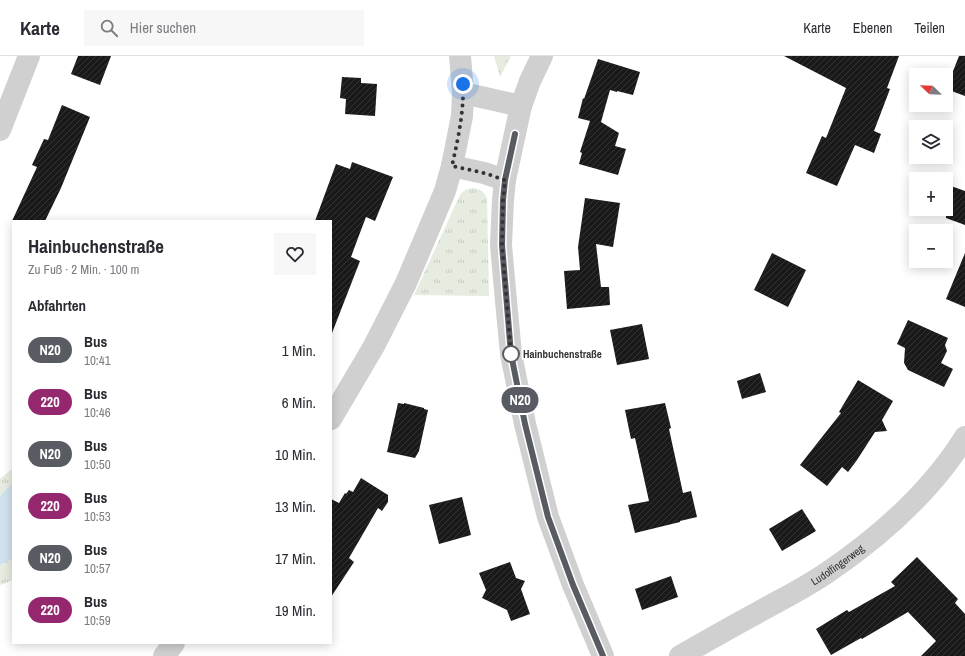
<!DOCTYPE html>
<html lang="de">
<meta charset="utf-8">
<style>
:root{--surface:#fff;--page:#f7f7f7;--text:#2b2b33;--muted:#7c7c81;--line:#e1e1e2}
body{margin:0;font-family:"Archivo Narrow",sans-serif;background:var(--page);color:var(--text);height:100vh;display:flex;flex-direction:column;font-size:15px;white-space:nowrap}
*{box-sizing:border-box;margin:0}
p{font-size:13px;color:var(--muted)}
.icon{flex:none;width:22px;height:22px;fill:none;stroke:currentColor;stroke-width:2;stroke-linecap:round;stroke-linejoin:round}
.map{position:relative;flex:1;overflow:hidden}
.side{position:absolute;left:12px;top:164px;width:320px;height:424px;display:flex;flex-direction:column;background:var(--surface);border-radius:0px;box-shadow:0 2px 10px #0003}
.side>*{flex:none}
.badge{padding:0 8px;border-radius:13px;font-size:14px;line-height:26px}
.needle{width:26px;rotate:293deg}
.buttons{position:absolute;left:909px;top:12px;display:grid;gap:8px}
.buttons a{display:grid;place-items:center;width:44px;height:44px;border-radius:0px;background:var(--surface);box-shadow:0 2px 10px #0003;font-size:20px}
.you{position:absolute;width:20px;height:20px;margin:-10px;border:3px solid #fff;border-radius:50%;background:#1a73e8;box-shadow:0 0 0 6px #1a73e833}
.map>.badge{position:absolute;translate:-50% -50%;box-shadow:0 0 0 2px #fff}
h2{padding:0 16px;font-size:15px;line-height:36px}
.round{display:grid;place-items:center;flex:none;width:42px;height:42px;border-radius:0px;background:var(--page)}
.overview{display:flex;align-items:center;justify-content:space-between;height:68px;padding:0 16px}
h1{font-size:19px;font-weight:700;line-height:30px}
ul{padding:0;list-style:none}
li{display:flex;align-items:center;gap:12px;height:52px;padding:0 16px}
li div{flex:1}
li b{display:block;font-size:15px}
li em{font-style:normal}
li .badge{min-width:44px;font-weight:700;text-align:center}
header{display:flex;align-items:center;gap:24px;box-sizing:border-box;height:56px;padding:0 20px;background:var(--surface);border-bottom:1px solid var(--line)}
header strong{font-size:19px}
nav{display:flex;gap:22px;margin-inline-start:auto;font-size:14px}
.search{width:280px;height:36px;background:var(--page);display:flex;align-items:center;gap:10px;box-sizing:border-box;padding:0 14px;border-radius:0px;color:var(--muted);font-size:15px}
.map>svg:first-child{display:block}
</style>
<header>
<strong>Karte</strong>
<div class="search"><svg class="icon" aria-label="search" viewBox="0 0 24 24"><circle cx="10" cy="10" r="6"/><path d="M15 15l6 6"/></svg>Hier suchen</div>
<nav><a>Karte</a><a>Ebenen</a><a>Teilen</a></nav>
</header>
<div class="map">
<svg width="965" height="600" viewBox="0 0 965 600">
<defs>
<pattern id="grass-tufts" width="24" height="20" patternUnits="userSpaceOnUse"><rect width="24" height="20" fill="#e6ecdf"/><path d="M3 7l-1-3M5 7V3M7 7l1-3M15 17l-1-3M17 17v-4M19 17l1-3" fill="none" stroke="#c6cbc0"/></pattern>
<pattern id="building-hatch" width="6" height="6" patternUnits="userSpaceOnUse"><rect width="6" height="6" fill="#1a1a1a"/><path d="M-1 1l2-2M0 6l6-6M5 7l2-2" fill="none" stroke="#333"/></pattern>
</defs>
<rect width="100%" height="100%" fill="#fff"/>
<g fill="url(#grass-tufts)">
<polygon points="494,0 511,0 500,21"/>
<path d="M 473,132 C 481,133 484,136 487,143 L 489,240 L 414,239 L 459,141 C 462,135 466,133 473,132 Z"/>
<polygon points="13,412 13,428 8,431 0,440 0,423"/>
<polygon points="13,503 13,524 0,529 0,509"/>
</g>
<polygon fill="#cfe2ee" points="13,428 13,503 0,509 0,440 8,431"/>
<g fill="url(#building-hatch)">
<polygon points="78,0 111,0 100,29 71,18"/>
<polygon points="784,0 899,0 887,32 890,33 874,75 881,78 874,97 855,89 837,130 806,117 822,80 826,82 846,32"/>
<polygon points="959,0 965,0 965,40 946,33"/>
<polygon points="598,3 640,16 633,39 617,35 617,36 610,34 601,66 619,77 615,90 626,93 618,119 579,108 582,97 580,96 590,65 578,62 583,42 584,43"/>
<polygon points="342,21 361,22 361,27 377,28 375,60 345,58 346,43 340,42"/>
<polygon points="62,49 90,61 61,132 45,165 12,165 37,111 32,109 44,83 48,84"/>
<polygon points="352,106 393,121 375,165 366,161 358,182 351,201 360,205 332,277 331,277 331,165 315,165 336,108 350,113"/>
<polygon points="951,130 965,135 965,169 946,162 946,144"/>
<polygon points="585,142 620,147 613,191 596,188 601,231 609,231 610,249 567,253 564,215 580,214 578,191"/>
<polygon points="772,197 806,214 788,251 754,234"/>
<polygon points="965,197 965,251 946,243"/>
<polygon points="908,264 948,282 945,289 947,295 941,307 953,313 944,331 908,314 904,307 905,292 897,288"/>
<polygon points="642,268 649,303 617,309 610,274"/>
<polygon points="760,317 766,336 742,343 737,325"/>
<polygon points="858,324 893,345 882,364 887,375 875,376 857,404 848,416 842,411 827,430 800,409 841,357 839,356"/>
<polygon points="398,347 404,348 404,347 424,352 424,353 428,354 419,395 415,402 387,396"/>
<polygon points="665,347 671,372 669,373 683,437 691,435 697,461 680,465 680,466 635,477 628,449 649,445 635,382 631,383 625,354"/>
<polygon points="361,422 388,439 388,446 382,455 378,452 349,502 354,506 331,541 331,443 339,447 345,437 346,438 349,434 353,436"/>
<polygon points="462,441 471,479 439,488 429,449"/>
<polygon points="802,453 816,475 782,495 769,473"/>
<polygon points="917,501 958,543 955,547 965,558 965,600 921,600 936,585 908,556 862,583 861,582 831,599 816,573 847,554 849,556 895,530 891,526"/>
<polygon points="510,506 516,522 525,525 521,533 530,558 511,565 507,554 482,542 486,534 479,517"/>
<polygon points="671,520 678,541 642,554 635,533"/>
</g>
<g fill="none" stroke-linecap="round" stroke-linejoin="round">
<g stroke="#d0d0d0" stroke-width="22">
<polyline points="542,0 530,25 521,50 505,124 503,144 501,189 506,245 511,298 525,368 548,461 573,529 603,600"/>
<polyline points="463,37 521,50"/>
<polyline points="0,74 29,0"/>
<polyline points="452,110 484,117 505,124"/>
<polyline points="331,363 374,290 406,227 445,135 452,110 462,60 463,37 460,0"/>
<polyline points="164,600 174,587"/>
<path id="s1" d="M 680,600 C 705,586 731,571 757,557 C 780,544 805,532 828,516 C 881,480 931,435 965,381"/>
</g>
</g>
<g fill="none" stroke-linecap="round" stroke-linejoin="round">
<g stroke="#fff" stroke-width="9">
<polyline id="line" points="515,78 505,124 503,144 502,189 511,298 525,368 548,461 573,529 603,600"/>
</g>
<use href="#line" stroke="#595b62" stroke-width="6"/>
<path stroke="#333" stroke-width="4" stroke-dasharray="0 7.2" d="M 463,28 C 464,56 458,83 452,110 L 484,117 L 505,124 L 503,144 L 502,189 L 511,298"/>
</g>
<circle fill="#fff" stroke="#595b62" stroke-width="2" cx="511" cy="298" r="8"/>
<g text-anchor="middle" stroke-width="4" stroke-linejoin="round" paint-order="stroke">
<g font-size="11" font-weight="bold" fill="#333" stroke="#fff" text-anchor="start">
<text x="523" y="302">Hainbuchenstraße</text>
</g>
<g font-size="11" fill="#333" stroke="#fff">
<text dy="4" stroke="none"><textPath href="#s1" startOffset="182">Ludolfingerweg</textPath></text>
</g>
</g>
</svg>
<div class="buttons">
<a><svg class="needle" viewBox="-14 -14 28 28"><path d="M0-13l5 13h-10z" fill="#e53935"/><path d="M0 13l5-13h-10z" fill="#7c7c81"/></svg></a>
<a><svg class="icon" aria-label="layers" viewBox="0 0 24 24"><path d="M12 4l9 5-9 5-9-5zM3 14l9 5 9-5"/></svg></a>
<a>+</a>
<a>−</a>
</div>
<div class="you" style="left:463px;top:28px"></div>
<b class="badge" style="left:520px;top:344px;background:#595b62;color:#fff">N20</b>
<section class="side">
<div class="overview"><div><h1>Hainbuchenstraße</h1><p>Zu Fuß · 2 Min. · 100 m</p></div><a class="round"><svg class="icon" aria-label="heart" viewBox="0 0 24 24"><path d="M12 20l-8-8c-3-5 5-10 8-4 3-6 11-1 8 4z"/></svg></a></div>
<h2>Abfahrten</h2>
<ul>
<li><span class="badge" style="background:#595b62;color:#fff">N20</span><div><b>Bus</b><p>10:41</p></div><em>1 Min.</em></li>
<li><span class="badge" style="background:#95276e;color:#fff">220</span><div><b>Bus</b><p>10:46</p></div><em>6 Min.</em></li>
<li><span class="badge" style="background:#595b62;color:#fff">N20</span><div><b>Bus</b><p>10:50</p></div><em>10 Min.</em></li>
<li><span class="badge" style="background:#95276e;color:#fff">220</span><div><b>Bus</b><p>10:53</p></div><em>13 Min.</em></li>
<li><span class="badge" style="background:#595b62;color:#fff">N20</span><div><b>Bus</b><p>10:57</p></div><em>17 Min.</em></li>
<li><span class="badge" style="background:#95276e;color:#fff">220</span><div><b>Bus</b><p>10:59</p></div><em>19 Min.</em></li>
</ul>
</section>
</div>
